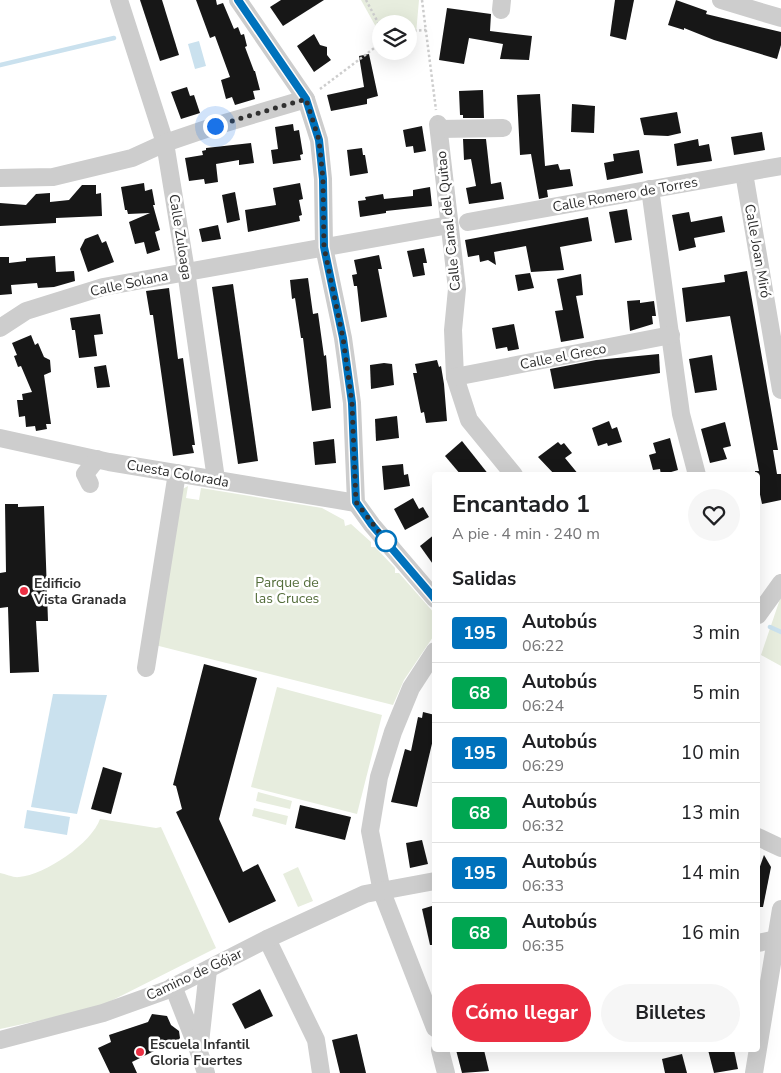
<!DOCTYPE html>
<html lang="es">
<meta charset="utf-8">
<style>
:root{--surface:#fff;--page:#f6f6f6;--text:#202124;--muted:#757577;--line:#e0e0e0;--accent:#eb2f43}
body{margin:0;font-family:"Nunito Sans",sans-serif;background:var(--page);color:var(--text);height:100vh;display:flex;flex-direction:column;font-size:19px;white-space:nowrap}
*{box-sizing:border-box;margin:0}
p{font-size:16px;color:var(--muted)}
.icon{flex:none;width:28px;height:28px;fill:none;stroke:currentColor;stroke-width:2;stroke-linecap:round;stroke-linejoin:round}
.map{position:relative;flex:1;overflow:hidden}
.drawer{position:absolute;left:432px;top:472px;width:328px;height:580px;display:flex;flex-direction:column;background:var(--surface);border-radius:5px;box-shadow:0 5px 20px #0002}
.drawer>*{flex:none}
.badge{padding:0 10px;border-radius:4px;font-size:18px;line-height:32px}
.fabs{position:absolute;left:372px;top:15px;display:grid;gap:10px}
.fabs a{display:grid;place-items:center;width:45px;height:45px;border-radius:50%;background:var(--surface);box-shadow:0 5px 20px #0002;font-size:25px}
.you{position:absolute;width:25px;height:25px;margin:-12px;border:4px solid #fff;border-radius:50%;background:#1a73e8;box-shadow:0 0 0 8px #1a73e833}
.map>.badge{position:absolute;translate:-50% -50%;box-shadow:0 0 0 2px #fff}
h2{padding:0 20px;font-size:19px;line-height:45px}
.round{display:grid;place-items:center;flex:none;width:52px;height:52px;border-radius:26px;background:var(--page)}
.overview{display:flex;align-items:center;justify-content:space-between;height:85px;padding:0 20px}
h1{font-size:24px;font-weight:700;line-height:38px}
.button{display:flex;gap:10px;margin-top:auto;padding:10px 20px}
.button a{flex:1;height:58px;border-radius:30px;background:var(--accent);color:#fff;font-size:20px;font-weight:700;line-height:58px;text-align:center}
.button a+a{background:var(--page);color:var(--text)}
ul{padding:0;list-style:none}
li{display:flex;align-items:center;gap:15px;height:60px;padding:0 20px;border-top:1px solid var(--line)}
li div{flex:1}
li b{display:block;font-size:19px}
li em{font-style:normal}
li .badge{min-width:55px;font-weight:700;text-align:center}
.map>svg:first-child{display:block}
</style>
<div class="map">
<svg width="781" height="1073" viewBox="0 0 781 1073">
<rect width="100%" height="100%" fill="#fff"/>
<g fill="#e7edde">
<polygon points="361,0 419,0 416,34 409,35 409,24 381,24 381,36"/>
<polygon points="188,486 186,498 199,500 201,488 322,508 344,520 345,526 351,524 371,542 371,547 375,547 395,568 395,573 399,573 435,614 435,634 404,680 393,705 155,645 179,491"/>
<polygon points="781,596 781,666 761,655"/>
<polygon points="277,687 382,715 357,814 251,787"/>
<polygon points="258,792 292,801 290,809 256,801"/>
<polygon points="254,808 288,816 286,825 252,816"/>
<path d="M 100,819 L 156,828 L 161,827 L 216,948 L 97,1008 L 0,1029 L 0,873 C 6,874 14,878 19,877 C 45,875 92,843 100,819 Z"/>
<polygon points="298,867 313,901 298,907 283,874"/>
</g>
<g fill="#cae1ee">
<polygon points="199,41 206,66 195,69 188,44"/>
<polygon points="53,694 107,695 77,814 31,807"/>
<polygon points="27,810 70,817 67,835 24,828"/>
</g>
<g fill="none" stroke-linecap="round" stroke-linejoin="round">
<g stroke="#cae1ee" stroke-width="4.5">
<polyline points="0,65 114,38"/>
<polyline points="770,627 781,632"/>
</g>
</g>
<g fill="#171717">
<polygon points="140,0 162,0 179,55 160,61"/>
<polygon points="196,0 216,0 217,5 223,3 234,29 238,27 241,35 244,34 247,46 245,47 254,71 255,71 260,90 253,91 255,99 235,105 232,97 226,99 221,80 230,77 215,36 210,38"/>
<polygon points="281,0 324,0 283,26 270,7"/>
<polygon points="615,0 634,0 626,40 610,36"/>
<polygon points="676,0 707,11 706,14 781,32 781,45 777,59 714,40 684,28 684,30 668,25"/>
<polygon points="447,8 491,14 490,31 532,36 529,60 500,59 503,44 469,38 464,64 439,60"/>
<polygon points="314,34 320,45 327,47 327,55 331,60 314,72 297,46"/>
<polygon points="369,54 378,96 367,99 367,104 331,111 327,95 364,87 359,56"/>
<polygon points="187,87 190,96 194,95 200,113 181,119 171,92"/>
<polygon points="483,90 484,118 463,118 463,115 460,115 459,91"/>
<polygon points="540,94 545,166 558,164 560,170 570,169 573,186 547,190 548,197 539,199 531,154 520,155 517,95"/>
<polygon points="572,104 595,106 594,133 571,132"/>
<polygon points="677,112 681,133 668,136 644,135 640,118"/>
<polygon points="293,124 294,131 299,130 303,154 300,155 301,160 273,164 271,150 278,149 275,127"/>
<polygon points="422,126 426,151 414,153 413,146 406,147 403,130"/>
<polygon points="762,132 765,150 734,155 731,137"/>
<polygon points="463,139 486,139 491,184 501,182 504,199 469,204 466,188 476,186 471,159 464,160"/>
<polygon points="698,139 699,146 709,144 712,161 677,166 674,144"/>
<polygon points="251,143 254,163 239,165 239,160 216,164 218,182 205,184 204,179 189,181 185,158 203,155 202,151 206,150 206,148"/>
<polygon points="362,148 363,155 365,155 368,173 350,176 347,150"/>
<polygon points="639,150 643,173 607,180 604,163 614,161 613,154"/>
<polygon points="144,183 145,191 152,189 155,205 153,205 160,230 155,232 160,250 147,254 144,242 135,244 129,222 150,213 128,214 127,210 125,210 121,187"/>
<polygon points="300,183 303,199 299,200 302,215 299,216 300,221 248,232 245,210 276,205 273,188"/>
<polygon points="82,185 96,185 96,194 101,193 102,216 56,218 56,223 0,226 0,203 26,205 36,194 50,193 50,202 69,200"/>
<polygon points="430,187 432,206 386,211 386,213 360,217 358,201 366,200 365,197 383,194 384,199 413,196 413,190"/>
<polygon points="235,192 240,220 227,223 222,195"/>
<polygon points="627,209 632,240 615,243 609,212"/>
<polygon points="689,212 691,222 722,216 725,232 694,238 696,247 679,251 672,215"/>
<polygon points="588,217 592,241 560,247 564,270 531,272 526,246 494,252 496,265 488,260 480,262 479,255 468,257 465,240"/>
<polygon points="218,225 221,239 202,242 199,229"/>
<polygon points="98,234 102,243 106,241 114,262 88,272 80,249 85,239"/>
<polygon points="424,248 427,263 423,263 425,275 413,277 407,251"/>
<polygon points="379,255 382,269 378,269 387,317 361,322 357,286 354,286 352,275 357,274 354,260"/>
<polygon points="55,256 56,272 74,271 75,281 54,287 38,288 37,283 11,285 12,294 0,295 0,257 9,257 9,263 26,261 26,258"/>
<polygon points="747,271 778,450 773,450 777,474 781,474 781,500 762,504 755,471 759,471 730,316 686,322 682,288 725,282 724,275"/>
<polygon points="530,273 534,288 518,291 515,275"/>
<polygon points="581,274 583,295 576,296 584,338 561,342 555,311 563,310 557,279"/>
<polygon points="308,278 313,314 318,313 324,356 326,355 331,408 312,411 303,338 301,338 295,298 292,299 290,280"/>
<polygon points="233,284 258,461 238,464 212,287"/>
<polygon points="169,288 178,359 183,358 195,445 192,445 194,453 173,456 153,315 150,315 146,291"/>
<polygon points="640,300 640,303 654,301 656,316 652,316 653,324 630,331 627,301"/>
<polygon points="100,314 103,334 94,335 97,356 79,358 75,330 72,330 70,318"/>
<polygon points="514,324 519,349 508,351 507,347 496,349 492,328"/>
<polygon points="31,335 35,345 38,343 44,357 50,360 51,372 44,375 51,424 46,424 47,429 36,431 35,426 26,427 25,416 19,417 17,400 23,400 22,394 32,392 21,366 18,367 14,356 17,355 12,343"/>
<polygon points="659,354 660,373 554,389 550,369 596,360"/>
<polygon points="712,355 717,390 695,393 689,359"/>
<polygon points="437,360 439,367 441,366 444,384 447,421 426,423 424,412 421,413 413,373 417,373 415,364"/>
<polygon points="384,363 392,364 394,385 371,389 370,365"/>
<polygon points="106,365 110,387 97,388 94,367"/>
<polygon points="397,416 399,438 376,441 375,419"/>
<polygon points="609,421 612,429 617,427 622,442 608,446 607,443 598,446 592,428"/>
<polygon points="725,422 731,446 723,448 727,459 710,463 701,429"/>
<polygon points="670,438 678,470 661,475 660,469 653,470 649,455 656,453 653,443"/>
<polygon points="334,439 336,463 315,465 313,442"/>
<polygon points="462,441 466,446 489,475 461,475 445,456"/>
<polygon points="558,442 561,445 564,443 572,453 565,458 579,475 555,475 538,457"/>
<polygon points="403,464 404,475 408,474 410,486 384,490 382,466"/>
<polygon points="413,498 419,509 423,507 429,517 405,530 394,509"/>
<polygon points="5,504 18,504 18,507 44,506 48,621 36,621 39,672 10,673 8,607 0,608 0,573 6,572"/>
<polygon points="435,534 435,567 420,546"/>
<polygon points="204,664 257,678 219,819 243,872 258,864 276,901 229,923 176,812 182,809 176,786 173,785"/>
<polygon points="423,712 435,715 435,731 417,807 391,802 405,749 411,751 418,717 422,718"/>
<polygon points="103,767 122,773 111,814 91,809"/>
<polygon points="300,805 351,817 345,840 295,828"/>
<polygon points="422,840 428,864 410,868 406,843"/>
<polygon points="764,855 771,867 763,907 758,907 758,872"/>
<polygon points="435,905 435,945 430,945 422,909"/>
<polygon points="260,989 273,1016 245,1029 232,1004"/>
<polygon points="152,1014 167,1016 171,1025 179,1031 180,1038 176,1043 171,1046 168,1044 132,1062 137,1073 110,1073 98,1048 111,1042 109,1035 148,1022"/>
<polygon points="357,1034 366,1073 340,1073 332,1040"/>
<polygon points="456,1050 484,1050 489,1071 462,1073"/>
<polygon points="708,1050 734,1050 738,1069 714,1073"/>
<polygon points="682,1054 687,1073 665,1073 662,1059"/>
</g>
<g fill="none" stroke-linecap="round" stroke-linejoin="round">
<g stroke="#cdcdcd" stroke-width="2.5" stroke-dasharray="2.5 2.5" stroke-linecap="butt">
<polyline points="366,0 381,28"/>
<polyline points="422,0 436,110"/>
<polyline points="409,31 426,30"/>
<polyline points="320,89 381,43"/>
</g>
<g stroke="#cdcdcd" stroke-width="18">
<polyline points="119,0 165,143 186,271 216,479"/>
<polyline points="238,0 306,99 319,140 323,179 324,247 343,338 352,403 356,503 372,525 435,599"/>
<polyline points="721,0 781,18"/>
<polyline points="501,10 502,0"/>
<polyline points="438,124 457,289 453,330 455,377 469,420 514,475"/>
<polyline points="439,129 503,128"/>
<polyline points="744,173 781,390"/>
<polyline points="0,178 53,177 132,158 165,143 215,126 306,99"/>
<polyline points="650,189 681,414 697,475"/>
<polyline points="468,222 781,166"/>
<polyline points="0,328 26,311 103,287 449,225"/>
<polyline points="455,377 671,335"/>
<polyline points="0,438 109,462 356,503"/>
<polyline points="90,484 85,474 97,459"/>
<polyline points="758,615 781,583"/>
<polyline points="435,651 411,688 393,732 379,777 370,831 382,892 435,1028"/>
<polyline points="146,668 177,473"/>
<polyline points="758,837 781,848"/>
<polyline points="267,939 316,1040 321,1073"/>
<polyline points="758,943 776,939"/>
<polyline points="173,986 199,1052"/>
<polyline points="0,1040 103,1013 167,990 267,939 365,894 435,881"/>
<polyline points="440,1050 446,1073"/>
<polyline points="206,1073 199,1052 208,970"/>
<polyline points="754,1073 781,909"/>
</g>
</g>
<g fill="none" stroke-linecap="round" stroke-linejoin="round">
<g stroke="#fff" stroke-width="11">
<polyline id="line" points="238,0 306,99 319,140 323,179 324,247 343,338 352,403 356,502 372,525 435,599"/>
</g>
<use href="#line" stroke="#0072bc" stroke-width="8"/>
<polyline stroke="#303030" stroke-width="5" stroke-dasharray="0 9" points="215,126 306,99 319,140 323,179 324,247 343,338 352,403 356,502 386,541"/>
</g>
<circle fill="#fff" stroke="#0072bc" stroke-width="2.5" cx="386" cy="541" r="10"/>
<g fill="#eb2f43" stroke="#fff" stroke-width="2">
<circle cx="24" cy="591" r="5"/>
<circle cx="140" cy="1052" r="5"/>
</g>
<g text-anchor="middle" stroke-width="5" stroke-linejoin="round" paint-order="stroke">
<g font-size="14" fill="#303030" stroke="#fff">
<text transform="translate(625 194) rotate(-10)" y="5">Calle Romero de Torres</text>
<text transform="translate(448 221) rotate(-96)" y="5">Calle Canal del Quitao</text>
<text transform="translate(181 237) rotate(81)" y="5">Calle Zuloaga</text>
<text transform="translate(758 251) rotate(80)" y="5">Calle Joan Miró</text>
<text transform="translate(129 283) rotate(-12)" y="5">Calle Solana</text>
<text transform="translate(563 356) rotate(-11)" y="5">Calle el Greco</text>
<text transform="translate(178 473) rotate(10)" y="5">Cuesta Colorada</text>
<text transform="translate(194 974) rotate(-25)" y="5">Camino de Gójar</text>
</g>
<g font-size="14" fill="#556e3c" stroke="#fff">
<text x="287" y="587">Parque de<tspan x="287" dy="16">las Cruces</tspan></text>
</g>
<g font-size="14" font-weight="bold" fill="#303030" stroke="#fff" text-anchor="start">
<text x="34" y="588">Edificio<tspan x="34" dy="16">Vista Granada</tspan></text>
<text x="150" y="1049">Escuela Infantil<tspan x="150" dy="16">Gloria Fuertes</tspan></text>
</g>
</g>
</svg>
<div class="fabs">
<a><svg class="icon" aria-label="layers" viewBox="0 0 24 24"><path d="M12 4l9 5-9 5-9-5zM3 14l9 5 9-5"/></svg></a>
</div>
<div class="you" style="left:215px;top:126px"></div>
<section class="drawer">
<div class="overview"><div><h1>Encantado 1</h1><p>A pie · 4 min · 240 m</p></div><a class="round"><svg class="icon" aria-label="heart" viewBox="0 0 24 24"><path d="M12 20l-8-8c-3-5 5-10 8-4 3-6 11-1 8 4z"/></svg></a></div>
<h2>Salidas</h2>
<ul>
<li><span class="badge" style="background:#0072bc;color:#fff">195</span><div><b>Autobús</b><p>06:22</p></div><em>3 min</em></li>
<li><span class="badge" style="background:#00a651;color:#fff">68</span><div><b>Autobús</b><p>06:24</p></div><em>5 min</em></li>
<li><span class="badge" style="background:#0072bc;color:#fff">195</span><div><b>Autobús</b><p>06:29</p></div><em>10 min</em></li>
<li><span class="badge" style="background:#00a651;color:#fff">68</span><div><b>Autobús</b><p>06:32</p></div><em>13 min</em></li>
<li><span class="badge" style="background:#0072bc;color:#fff">195</span><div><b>Autobús</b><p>06:33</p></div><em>14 min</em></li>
<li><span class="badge" style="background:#00a651;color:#fff">68</span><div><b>Autobús</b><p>06:35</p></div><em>16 min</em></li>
</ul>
<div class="button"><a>Cómo llegar</a><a>Billetes</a></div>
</section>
</div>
